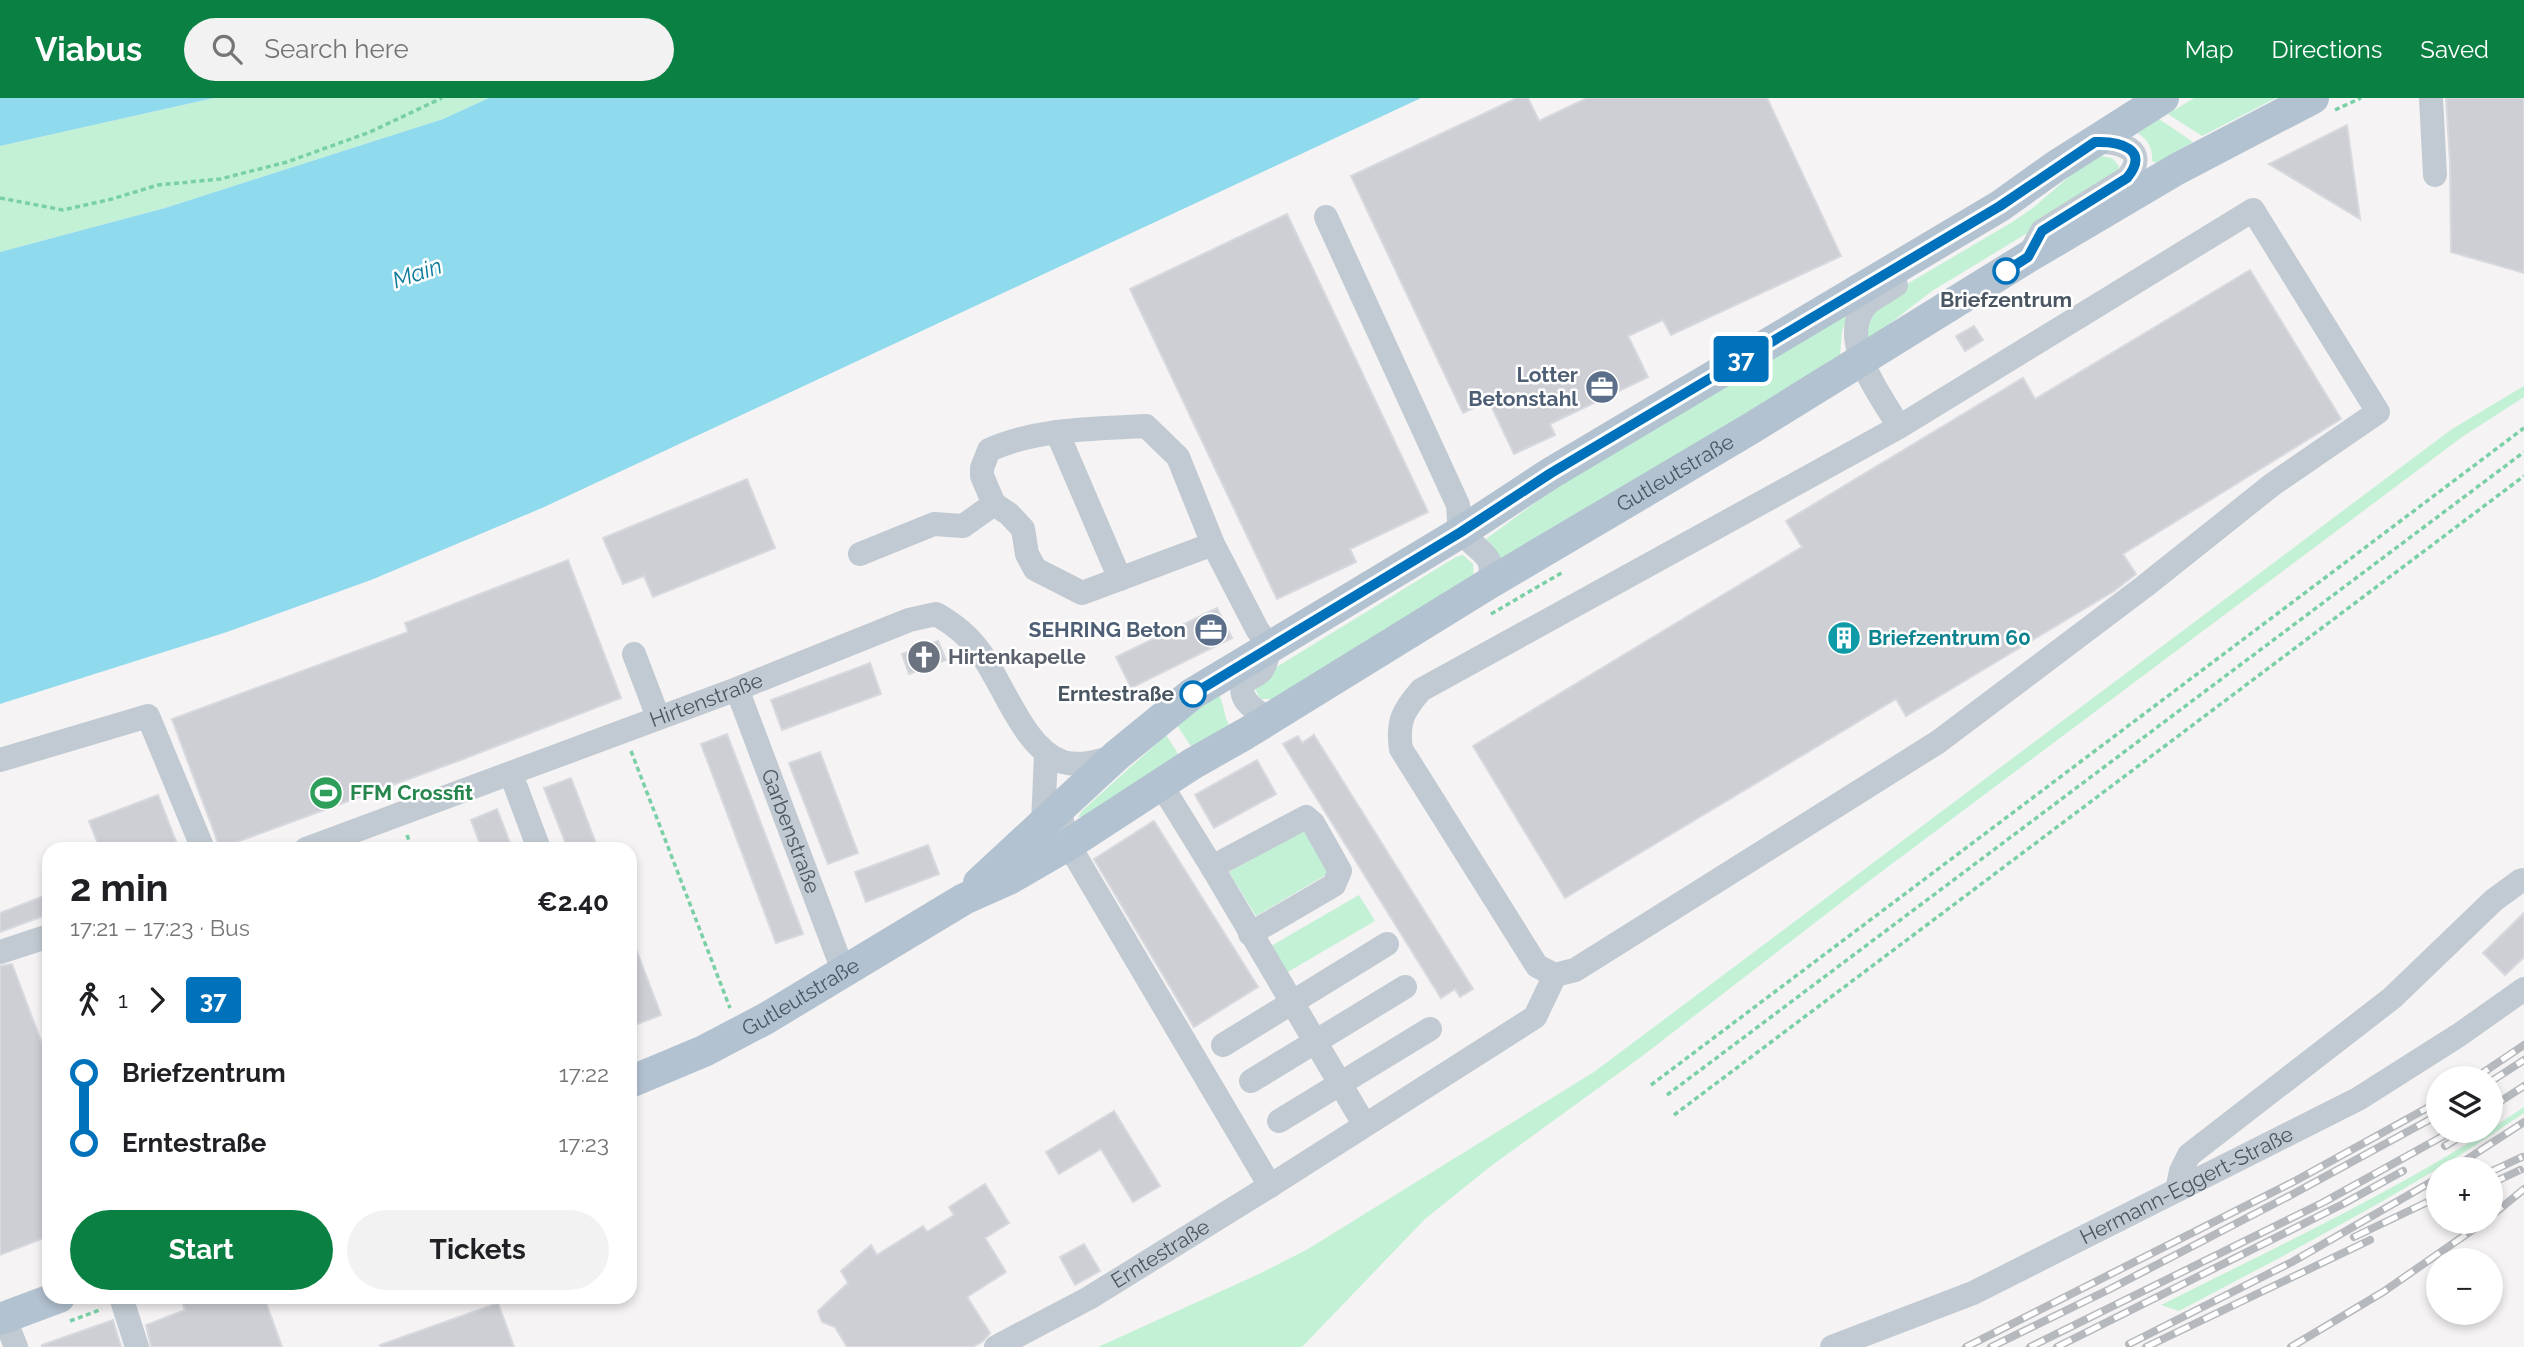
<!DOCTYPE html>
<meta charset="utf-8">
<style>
:root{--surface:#fff;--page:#f2f2f2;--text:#202124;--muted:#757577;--accent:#0b8043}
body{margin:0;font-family:Raleway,sans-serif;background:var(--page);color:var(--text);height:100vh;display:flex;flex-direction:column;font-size:26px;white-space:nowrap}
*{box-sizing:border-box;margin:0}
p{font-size:23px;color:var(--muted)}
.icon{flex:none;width:38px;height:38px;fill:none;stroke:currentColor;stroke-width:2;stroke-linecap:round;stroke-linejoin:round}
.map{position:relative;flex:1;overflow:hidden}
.details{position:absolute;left:42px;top:744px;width:595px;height:462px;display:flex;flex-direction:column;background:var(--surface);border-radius:21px;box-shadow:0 4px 10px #0003}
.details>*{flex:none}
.badge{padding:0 14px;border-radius:5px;font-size:24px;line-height:46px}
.fabs{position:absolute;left:2426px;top:968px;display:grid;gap:14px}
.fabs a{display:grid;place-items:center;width:77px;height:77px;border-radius:50%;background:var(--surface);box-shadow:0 4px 10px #0003;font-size:35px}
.map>.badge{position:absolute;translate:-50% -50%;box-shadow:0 0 0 4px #fff}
.legs{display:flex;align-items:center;gap:10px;height:77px;padding:0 28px;font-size:23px}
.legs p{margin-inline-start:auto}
.head{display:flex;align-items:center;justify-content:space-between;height:119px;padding:0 28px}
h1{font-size:38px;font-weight:700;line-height:52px}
.action{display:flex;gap:14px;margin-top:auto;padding:14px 28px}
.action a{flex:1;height:80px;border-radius:42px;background:var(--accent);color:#fff;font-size:28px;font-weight:700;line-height:80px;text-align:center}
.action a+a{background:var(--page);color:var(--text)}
ul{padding:0 28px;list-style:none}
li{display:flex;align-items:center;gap:24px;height:70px;font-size:26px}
li i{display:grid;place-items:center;width:10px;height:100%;margin:0 9px;background:currentColor}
li i::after{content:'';width:18px;height:18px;margin:-9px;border:5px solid;border-radius:50%;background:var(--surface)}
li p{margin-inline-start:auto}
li:first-child i{background:linear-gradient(#0000 50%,currentColor 0)}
li:last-child i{background:linear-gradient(currentColor 50%,#0000 0)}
header{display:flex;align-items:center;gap:42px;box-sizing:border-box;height:98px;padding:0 35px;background:var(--accent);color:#fff}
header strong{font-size:33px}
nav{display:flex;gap:38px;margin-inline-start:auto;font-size:24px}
.search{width:490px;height:63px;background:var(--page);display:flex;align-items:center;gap:18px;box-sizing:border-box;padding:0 24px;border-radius:38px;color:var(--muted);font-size:26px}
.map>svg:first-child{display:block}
</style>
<header>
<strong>Viabus</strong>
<div class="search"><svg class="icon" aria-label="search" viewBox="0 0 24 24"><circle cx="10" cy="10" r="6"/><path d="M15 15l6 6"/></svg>Search here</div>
<nav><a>Map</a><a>Directions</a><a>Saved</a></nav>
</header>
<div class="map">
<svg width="2524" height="1249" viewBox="0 0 2524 1249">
<rect width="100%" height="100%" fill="#f5f3f3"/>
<g fill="#c3f1d5">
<polygon points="214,0 489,0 443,21 165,110 0,154 0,48"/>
<polygon points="2194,0 2276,0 2202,38 2168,16"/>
<path d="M 2159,21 L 2193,44 L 2157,65 L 2152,63 C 2153,50 2148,42 2138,35 Z"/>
<polygon points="2101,58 2112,60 2119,68 2119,73 2110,85 1932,193 1871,240 1865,237 1864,229 1887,198 2014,123 2034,109 2078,71"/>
<polygon points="1849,211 1842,234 1840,258 1499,467 1493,448 1486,441 1558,388"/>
<polygon points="2524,288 2524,299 2462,339 1869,783 1641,959 1491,1068 1425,1121 1302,1249 1098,1249 1259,1176 1308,1151 1594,974 2452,331"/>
<path d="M 1463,457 L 1473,466 L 1474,481 L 1275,601 L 1261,601 C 1254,593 1255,587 1260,579 L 1456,459 Z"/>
<path d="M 1218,595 C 1225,607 1223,619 1231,630 L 1194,653 L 1177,627 Z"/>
<polygon points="1166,637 1182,662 1084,719 1078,719 1082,713"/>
<polygon points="1306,730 1331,774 1256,818 1229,774"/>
<polygon points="1359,797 1375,823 1286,875 1271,848"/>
<path d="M 2524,1009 L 2524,1015 C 2415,1090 2296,1151 2179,1213 L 2161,1207 C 2284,1145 2412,1086 2524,1009 Z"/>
</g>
<g fill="#90daee">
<polygon points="0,0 214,0 0,48"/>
<polygon points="489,0 1421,0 542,410 371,482 227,534 0,606 0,154 165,110 443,21"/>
</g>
<g fill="#cdcfd5" stroke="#d7d9de" stroke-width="2">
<polygon points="1517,0 1528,0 1539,23 1587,0 1767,0 1841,158 1671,237 1663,222 1628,238 1648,279 1550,326 1555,337 1514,356 1489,303 1463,315 1351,78"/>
<polygon points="2446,0 2524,0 2524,175 2451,154 2450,64"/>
<polygon points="2347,27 2360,121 2269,66"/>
<polygon points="1287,116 1428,414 1350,451 1356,464 1277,501 1130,191"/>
<polygon points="2250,172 2341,321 2123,456 2136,476 2114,493 1906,618 1896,601 1565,800 1473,648 1802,449 1786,423 2023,280 2035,301"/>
<polygon points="1974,228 1983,242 1965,253 1956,238"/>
<polygon points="747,381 775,450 653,499 644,478 623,486 603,440"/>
<polygon points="568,462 621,600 458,663 220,750 172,621 408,534 405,525"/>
<polygon points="1217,510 1232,540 1131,590 1116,559"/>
<polygon points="938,543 946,562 909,576 902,556"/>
<polygon points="870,565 881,596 782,632 771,602"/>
<polygon points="727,636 803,836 776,845 701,646"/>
<polygon points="1314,637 1473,891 1460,899 1455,891 1441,900 1283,646 1298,638 1302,645"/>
<polygon points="820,654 858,755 828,766 789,665"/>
<polygon points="1257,662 1276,696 1214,730 1195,697"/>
<polygon points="571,680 589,727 598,751 568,751 544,690"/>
<polygon points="158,697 179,751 100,751 89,723"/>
<polygon points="497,711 506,734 512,751 482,751 471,722"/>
<polygon points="1154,723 1258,889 1194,929 1094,761"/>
<polygon points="928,747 939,776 866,804 855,774"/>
<polygon points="49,796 49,816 0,834 0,815"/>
<polygon points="2524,815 2524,859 2505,877 2483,855"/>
<polygon points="631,838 661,917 635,927 630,914"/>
<polygon points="12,866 49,964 49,1138 0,1157 0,868"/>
<polygon points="1114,1013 1160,1088 1133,1104 1101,1051 1059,1076 1046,1054"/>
<polygon points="985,1086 1009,1125 985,1140 1006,1174 967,1199 990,1235 983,1243 973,1249 847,1249 835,1229 822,1224 818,1213 848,1185 841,1173 871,1147 877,1157 923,1128 927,1134 954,1117 949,1109"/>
<polygon points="1084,1146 1100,1173 1075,1187 1060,1159"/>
<polygon points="180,1199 264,1199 282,1249 151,1249 146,1227 185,1212"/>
<polygon points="498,1205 514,1249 381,1249 380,1247"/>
<polygon points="113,1222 121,1249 42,1249 42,1247"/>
</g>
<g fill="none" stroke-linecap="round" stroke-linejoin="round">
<g stroke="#7ad0a6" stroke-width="3.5" stroke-dasharray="5 3.5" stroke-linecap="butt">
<polyline points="2335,12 2361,0"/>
<polyline points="0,100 63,112 112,101 158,87 220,81 287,64 370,34 442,0"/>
<polyline points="1491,516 1563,474"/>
<polyline points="631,653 730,910"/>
<polyline points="407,737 412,751"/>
<polyline points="1651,987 2524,330"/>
<polyline points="1667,997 2524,354"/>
<polyline points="1674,1017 2524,378"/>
<polyline points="70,1223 102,1211"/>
</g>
<g stroke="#c1cad2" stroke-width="24">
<polyline points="2431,0 2435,77"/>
<path d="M 1326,119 L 1458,407 C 1459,415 1458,429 1463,435 C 1478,456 1498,455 1488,486"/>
<path d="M 2028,159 L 2042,133 L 2127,80 C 2151,51 2119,43 2095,44"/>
<path d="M 1896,187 C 1888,193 1876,198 1868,205 C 1834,239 1881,297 1899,329 L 2253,112 L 2378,314 L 2273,386 L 2145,488 L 1938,644 L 1575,872 L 1555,877 L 1537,868 L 1401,651 C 1397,623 1403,613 1421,592 L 1899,329"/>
<polyline points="1057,334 1120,481"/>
<path d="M 1213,446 L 1082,495 L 1035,471 L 1027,456 L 1023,431 L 1009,416 L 994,406 L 982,378 L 982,370 L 989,352 C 1038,330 1093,331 1146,328 L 1178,359 L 1213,446 L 1257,531 L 1270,550 C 1268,556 1266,567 1262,572 C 1258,578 1248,579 1244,586 C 1236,601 1259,616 1270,620"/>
<polyline points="860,456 934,426 963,428 994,406"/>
<polyline points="634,556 658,619"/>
<path id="s1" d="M 737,591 L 844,875"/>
<polyline points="0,662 148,618 203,751"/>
<polyline points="511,676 539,751"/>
<polyline points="1159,687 1170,701 1212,769 1364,1026"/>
<polyline points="1043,726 1046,656"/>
<path id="s2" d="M 306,751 L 737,591 L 909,522 L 936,516 C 954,526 968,537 980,554 C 1004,587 1024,651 1063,664 C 1080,669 1100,663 1116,658"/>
<polyline points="1212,769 1306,719 1313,725 1340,773 1334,787 1250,836"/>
<polyline points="0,854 49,838"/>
<polyline points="1223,947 1387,846"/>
<polyline points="1251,983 1405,889"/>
<polyline points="1279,1023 1430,931"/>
<polyline points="1270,1088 1535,919 1555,877"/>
<polyline points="2177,1092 2181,1073 2189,1057 2392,900 2494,802 2520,783 2524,782"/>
<polyline points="121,1199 137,1249"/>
<polyline points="4,1219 16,1249"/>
<path id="s3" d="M 996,1249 L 1089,1200 L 1270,1088 L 1077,761 C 1063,744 1061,729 1062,707"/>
<path id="s4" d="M 1832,1249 L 1973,1195 L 2358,1001 L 2459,937 L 2524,891"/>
</g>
<g stroke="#b3c2d1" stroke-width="32">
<polyline points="979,785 1116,658 1192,596 1461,434 1551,375 2000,108 2056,68 2163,0"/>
<path id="s5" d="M 630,984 L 704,953 L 765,921 L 964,801 L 1009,781 L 1066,748 L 1192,666 L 1245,636 L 1488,486 L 1750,331 L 2028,159 L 2177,71 L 2313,0"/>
<polyline points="0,1221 59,1199"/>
</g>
<g stroke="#b5b8bd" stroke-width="8">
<g id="rail">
<polyline points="2475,980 2524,947"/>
<polyline points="2490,984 2524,962"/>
<polyline points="2490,1010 2524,988"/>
<polyline points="2445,1048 2471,1032"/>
<polyline points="2452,1071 2524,1024"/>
<polyline points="2490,1074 2522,1059"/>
<polyline points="2490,1086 2520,1072"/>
<polyline points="2490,1119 2524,1091"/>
<polyline points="2354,1139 2438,1099"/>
<polyline points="2129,1246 2292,1164 2438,1080"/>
<polyline points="1966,1249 2295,1083 2438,1004"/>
<polyline points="1991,1249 2110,1191 2293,1096 2438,1017"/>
<polyline points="2030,1249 2324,1104 2454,1032"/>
<polyline points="2057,1249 2343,1106 2403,1073"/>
<polyline points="2146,1249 2370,1142"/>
<polyline points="2291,1249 2383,1194 2484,1124"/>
</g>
</g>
<use href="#rail" stroke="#fff" stroke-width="5" stroke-dasharray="16" stroke-linecap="butt"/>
</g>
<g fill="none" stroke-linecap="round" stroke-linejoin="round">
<g stroke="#fff" stroke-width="16">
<path id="line-1" d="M 1193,596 L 1461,434 L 1551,375 L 2000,108 L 2095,44 C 2119,43 2151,51 2127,80 L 2042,133 L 2028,159 L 2006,173"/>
</g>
<use href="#line-1" stroke="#0072bc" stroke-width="10"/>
</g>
<defs>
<g id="office-disc" transform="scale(1.75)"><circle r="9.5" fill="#5c6f8a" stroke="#fff"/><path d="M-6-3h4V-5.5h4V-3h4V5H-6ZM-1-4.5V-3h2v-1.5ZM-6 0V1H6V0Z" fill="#fff"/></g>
<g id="building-disc" transform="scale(1.75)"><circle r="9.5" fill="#0f9aa8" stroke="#fff"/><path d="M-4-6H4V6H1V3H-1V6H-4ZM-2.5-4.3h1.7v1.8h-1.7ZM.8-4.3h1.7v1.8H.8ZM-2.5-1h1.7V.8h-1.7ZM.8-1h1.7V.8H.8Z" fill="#fff"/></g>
<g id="church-disc" transform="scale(1.75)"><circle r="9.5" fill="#6b7280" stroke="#fff"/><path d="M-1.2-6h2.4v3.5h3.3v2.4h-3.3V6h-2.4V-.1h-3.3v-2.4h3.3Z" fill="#fff"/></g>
<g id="stadium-disc" transform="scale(1.75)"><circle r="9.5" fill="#2e9e5b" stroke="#fff"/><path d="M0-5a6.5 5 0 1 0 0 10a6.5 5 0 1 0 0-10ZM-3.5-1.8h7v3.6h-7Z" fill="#fff"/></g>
</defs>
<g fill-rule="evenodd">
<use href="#office-disc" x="1602" y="289"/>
<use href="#office-disc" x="1211" y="532"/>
<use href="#building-disc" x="1844" y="540"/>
<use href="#church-disc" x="924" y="559"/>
<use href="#stadium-disc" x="326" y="695"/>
</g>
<g fill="#fff" stroke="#0072bc" stroke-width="3.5">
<circle cx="2006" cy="173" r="12"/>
<circle cx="1193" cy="596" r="12"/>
</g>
<g text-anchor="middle" stroke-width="5" stroke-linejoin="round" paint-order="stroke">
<g font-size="21" font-weight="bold" fill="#4a5661" stroke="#fff">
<text x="2006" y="209">Briefzentrum</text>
<text x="1174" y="603" text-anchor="end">Erntestraße</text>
</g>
<g font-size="21" font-weight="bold" fill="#4e5e75" stroke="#fff" text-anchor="end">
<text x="1578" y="284">Lotter<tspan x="1578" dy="24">Betonstahl</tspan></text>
<text x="1186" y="539">SEHRING Beton</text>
</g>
<g font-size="21" fill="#4a5661" stroke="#fff">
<text dy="7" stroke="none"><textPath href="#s5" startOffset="1211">Gutleutstraße</textPath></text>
<text dy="7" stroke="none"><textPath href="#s2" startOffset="427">Hirtenstraße</textPath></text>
<text dy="7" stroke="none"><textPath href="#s1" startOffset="152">Garbenstraße</textPath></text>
<text dy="7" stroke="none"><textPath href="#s5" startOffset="191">Gutleutstraße</textPath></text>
<text dy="7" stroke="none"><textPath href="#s4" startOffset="390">Hermann-Eggert-Straße</textPath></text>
<text dy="7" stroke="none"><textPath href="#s3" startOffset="189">Erntestraße</textPath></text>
</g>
<g font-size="21" font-weight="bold" fill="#0d838f" stroke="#fff" text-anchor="start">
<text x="1868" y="547">Briefzentrum 60</text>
</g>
<g font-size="21" font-weight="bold" fill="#5b616d" stroke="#fff" text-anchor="start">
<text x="948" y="566">Hirtenkapelle</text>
</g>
<g font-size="21" font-weight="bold" fill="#27864d" stroke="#fff" text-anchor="start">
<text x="350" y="702">FFM Crossfit</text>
</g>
<g font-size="23" font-style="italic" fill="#0c7c9b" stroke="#fff">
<text transform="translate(417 175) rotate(-19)" y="8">Main</text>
</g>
</g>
</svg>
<div class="fabs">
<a><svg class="icon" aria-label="layers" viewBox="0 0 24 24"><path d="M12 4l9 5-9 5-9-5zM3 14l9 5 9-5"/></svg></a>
<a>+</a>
<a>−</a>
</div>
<b class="badge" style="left:1741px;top:261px;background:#0072bc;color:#fff">37</b>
<section class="details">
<div class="head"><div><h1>2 min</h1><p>17:21 – 17:23 · Bus</p></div><b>€2.40</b></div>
<div class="legs"><svg class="icon" aria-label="walk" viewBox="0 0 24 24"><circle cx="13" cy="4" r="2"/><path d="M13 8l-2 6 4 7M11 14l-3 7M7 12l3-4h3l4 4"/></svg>1<svg class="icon" aria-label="forward" viewBox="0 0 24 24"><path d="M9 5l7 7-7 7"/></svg><b class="badge" style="background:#0072bc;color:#fff">37</b></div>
<ul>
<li><i style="color:#0072bc"></i><b>Briefzentrum</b><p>17:22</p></li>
<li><i style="color:#0072bc"></i><b>Erntestraße</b><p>17:23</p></li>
</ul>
<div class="action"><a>Start</a><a>Tickets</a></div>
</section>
</div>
